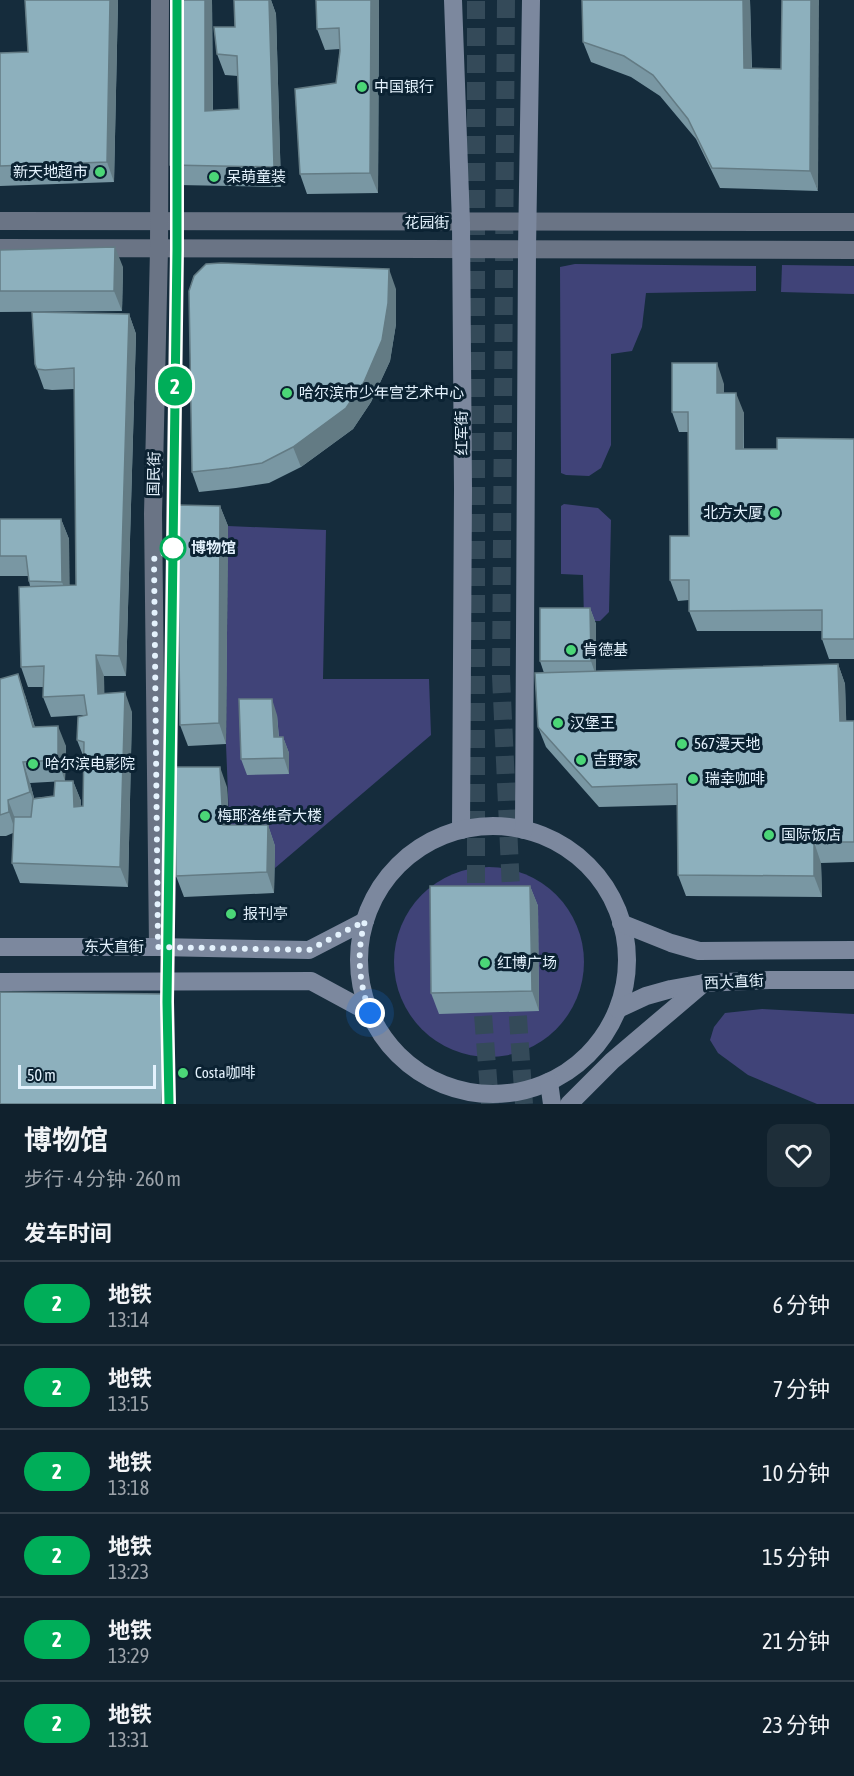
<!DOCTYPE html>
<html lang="zh">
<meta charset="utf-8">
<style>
:root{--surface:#10212d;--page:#1e2e39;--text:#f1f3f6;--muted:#9ca3aa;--line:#303e49}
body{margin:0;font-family:"Asap Condensed","Noto Sans SC",sans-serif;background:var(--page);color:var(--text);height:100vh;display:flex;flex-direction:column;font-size:22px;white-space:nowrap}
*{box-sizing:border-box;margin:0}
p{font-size:20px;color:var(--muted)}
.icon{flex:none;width:33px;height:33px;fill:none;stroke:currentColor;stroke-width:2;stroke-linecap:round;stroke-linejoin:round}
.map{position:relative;height:1104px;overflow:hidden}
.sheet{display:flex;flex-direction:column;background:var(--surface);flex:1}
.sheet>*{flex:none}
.badge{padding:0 12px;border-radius:20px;font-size:21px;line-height:39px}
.scale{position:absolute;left:18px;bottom:15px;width:138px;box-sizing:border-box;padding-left:6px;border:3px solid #e4f2fd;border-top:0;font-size:16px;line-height:21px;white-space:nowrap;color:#e4f2fd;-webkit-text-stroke:4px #0b2232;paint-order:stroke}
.you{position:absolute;width:30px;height:30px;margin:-15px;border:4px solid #fff;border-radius:50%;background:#1a73e8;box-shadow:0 0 0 9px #1a73e833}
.map>.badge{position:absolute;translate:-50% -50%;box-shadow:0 0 0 3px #fff}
h2{padding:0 24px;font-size:22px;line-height:54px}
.round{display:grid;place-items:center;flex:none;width:63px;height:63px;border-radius:12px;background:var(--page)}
.head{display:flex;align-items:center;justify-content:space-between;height:102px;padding:0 24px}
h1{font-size:28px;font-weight:700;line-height:45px}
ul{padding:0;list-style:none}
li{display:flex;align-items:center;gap:18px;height:84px;padding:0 24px;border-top:2px solid var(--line)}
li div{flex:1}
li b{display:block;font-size:22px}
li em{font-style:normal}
li .badge{min-width:66px;font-weight:700;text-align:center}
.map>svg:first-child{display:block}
</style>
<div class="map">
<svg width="854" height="1104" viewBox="0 0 854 1104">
<rect width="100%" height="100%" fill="#152c3c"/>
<g fill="#404378">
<polygon points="575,264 756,266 756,291 646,293 642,327 632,351 611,354 611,445 601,468 589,476 566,475 561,473 560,267"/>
<polygon points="782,265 854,266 854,294 781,292"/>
<polygon points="564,504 598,508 611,520 609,612 600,621 584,621 583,575 561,574 561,506"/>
<polygon points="228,526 326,530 323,679 429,679 431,735 275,868 275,846 230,845 226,744"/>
<circle cx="489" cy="962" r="95"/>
<polygon points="762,1009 854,1014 854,1104 817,1104 748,1075 718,1053 710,1040 714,1027 725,1013"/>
</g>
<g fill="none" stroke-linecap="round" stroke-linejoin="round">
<g stroke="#344a59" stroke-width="18" stroke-dasharray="18 9" stroke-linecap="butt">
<polyline points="506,0 501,676 512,911"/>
<polyline points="476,910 476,0"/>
<polyline points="481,989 490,1104"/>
<polyline points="516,989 524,1104"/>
</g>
<g stroke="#6a7485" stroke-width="18">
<polyline points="0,221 854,222"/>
<polyline points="0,248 854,250"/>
<polyline points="158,947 153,514 159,249 160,0"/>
</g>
<g stroke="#7c889e" stroke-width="18">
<polyline points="453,0 461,223 463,489 461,830"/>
<circle cx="493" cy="960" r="134"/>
<polyline points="524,830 527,249 531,0"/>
<polyline points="621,923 671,943 699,951 854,950"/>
<polyline points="0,947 158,947 309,950 365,921"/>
<polyline points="0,982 311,981 370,1013"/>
<polyline points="618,1009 646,996 671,989 704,983 770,980 854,980"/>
<polyline points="549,1082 552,1104"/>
<polyline points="569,1104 612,1061 704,983"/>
</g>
</g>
<g fill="#7997a3">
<polygon points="25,0 118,0 114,182 0,186 0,53 28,52"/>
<polygon points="171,0 212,0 213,110 239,109 238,76 225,75 217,54 235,27 234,0 271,0 276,14 281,187 178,185 170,165"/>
<polygon points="316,0 379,0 378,193 307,194 300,174 336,83 340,49 325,50 317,29"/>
<polygon points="750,0 752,69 781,69 818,191 720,188 696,139 660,96 631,77 591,62 583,42"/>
<polygon points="0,250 123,267 122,311 0,312"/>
<polygon points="396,289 396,324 390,361 371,402 353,429 301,467 269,483 236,488 199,492 192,472"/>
<polygon points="129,314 136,334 126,676 104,676 104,694 132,712 128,887 20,883 12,863 13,833 6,836 0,836 0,679 25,695 35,727 66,746 65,781 30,783 34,798 54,796 73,781 81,801 81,806 83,806 84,758 77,740 84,715 51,717 43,697 44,687 28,687 21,667 30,586 28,576 0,576 0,519 61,519 69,539 69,585 76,585 74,389 52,390 44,389 35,364"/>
<polygon points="724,384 724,393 744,413 744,449 777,449 854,439 854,659 829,659 822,639 822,631 697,631 689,611 689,600 678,601 670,580 689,536 688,432 679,432 672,412"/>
<polygon points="220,506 228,526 226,744 188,746 180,725"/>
<polygon points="590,608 596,624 596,671 838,664 845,684 846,721 854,721 854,862 821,863 822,897 686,896 678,875 677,805 599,807 546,747 538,727 544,673 540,661"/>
<polygon points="277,715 279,737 283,737 289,753 289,774 247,775 241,759"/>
<polygon points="227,787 229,825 268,825 275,846 274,893 184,897 176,876"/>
<polygon points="530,886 538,906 539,1011 439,1014 431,993"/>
</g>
<g fill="#637b84">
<polygon points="110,0 118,0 114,182 107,162"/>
<polygon points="205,0 212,0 213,131 205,111"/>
<polygon points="269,0 271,0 276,14 281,187 274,167"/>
<polygon points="371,0 379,0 378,193 370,173"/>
<polygon points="743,0 750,0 752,89 744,68"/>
<polygon points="811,0 819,0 818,191 810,171"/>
<polygon points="115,247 123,267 122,311 114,291"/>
<polygon points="389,269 396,289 396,324 390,361 371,402 353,429 301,467 293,447"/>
<polygon points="129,314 136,334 126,676 119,656"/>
<polygon points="717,363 724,384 724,413 717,393"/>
<polygon points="736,393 744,413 743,470 736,449"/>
<polygon points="220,506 228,526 226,744 219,723"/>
<polygon points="61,519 69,539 70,602 62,582"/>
<polygon points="590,608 596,624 596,676 591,661"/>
<polygon points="96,655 104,676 105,714 98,694"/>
<polygon points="838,664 845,684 847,741 840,721"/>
<polygon points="18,674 25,695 41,748 33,727"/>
<polygon points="125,692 132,712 128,887 120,867"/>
<polygon points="272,699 277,715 280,753 274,737"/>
<polygon points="58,726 66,746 65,781 58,760"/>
<polygon points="283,737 289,753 289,774 284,758"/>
<polygon points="23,762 30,783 38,812 30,792"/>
<polygon points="220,767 227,787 230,845 223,825"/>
<polygon points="73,781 81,801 81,828 74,807"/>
<polygon points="8,800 16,821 16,833 9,812"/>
<polygon points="268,825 275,846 274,893 267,872"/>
<polygon points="814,842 821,863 822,897 814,876"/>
<polygon points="530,886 538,906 539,1011 532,991"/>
<polygon points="165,994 172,1014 170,1104 162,1104"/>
</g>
<g fill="#8db0bd" stroke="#637b84" stroke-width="1.5">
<polygon points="25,0 110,0 107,162 0,166 0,53 28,52"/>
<polygon points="171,0 205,0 205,111 239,109 237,56 217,54 214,27 235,27 234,0 269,0 274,167 170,165"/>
<polygon points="316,0 371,0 370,173 300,174 295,89 336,83 340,51 339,28 317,29"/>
<polygon points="582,0 743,0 744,68 781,69 782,0 811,0 810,171 712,168 688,119 653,75 624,56 583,42"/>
<polygon points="115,247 114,291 0,291 0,250"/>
<polygon points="221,263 389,269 388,303 382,340 364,382 346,408 293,447 262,463 229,468 192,472 189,291 194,276 206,264"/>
<polygon points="32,312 129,314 119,656 96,655 98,694 125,692 120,867 12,863 14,817 31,817 33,799 54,796 55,781 73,781 74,807 83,806 84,742 77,740 78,717 87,715 84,695 43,697 44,666 21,667 19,587 76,585 74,368 45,370 37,369 35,364"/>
<polygon points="672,363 717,363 717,393 736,393 736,449 777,449 777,438 854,439 854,639 822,639 822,610 689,611 689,580 670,580 670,536 689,536 688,412 672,412"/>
<polygon points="177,505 220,506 219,723 180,725"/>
<polygon points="0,519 61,519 62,582 29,581 26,556 0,556"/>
<polygon points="540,608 590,608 591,661 540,661"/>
<polygon points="838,664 840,721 854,721 854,842 814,842 814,876 678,875 677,784 592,787 538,727 535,673"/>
<polygon points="18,674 33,727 58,726 58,760 23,762 30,792 8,800 9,812 0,815 0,679"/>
<polygon points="239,699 272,699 274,737 283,737 284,758 241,759"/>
<polygon points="174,767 220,767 223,825 268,825 267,872 176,876"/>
<polygon points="430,886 530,886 532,991 431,993"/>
<polygon points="0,992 165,994 162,1104 0,1104"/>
</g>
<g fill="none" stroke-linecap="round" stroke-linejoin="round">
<g stroke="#fff" stroke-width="14">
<polyline id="line" points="169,1104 167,1002 177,249 177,0"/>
</g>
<use href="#line" stroke="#00ae59" stroke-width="9"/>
<path stroke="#e4f2fd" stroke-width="6" stroke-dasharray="0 10.8" d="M 173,548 L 154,559 L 158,947 L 309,950 L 365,921 C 356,953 359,983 370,1013"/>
</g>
<g fill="#4bd677" stroke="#0b2232" stroke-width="2">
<circle cx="362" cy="87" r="6"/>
<circle cx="100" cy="172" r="6"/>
<circle cx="214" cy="177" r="6"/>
<circle cx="287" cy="393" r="6"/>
<circle cx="775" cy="513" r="6"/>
<circle cx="571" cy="650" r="6"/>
<circle cx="558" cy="723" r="6"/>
<circle cx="682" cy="744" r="6"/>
<circle cx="581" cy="760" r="6"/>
<circle cx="33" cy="764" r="6"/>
<circle cx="693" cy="779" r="6"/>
<circle cx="205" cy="816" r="6"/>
<circle cx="769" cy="835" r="6"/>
<circle cx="231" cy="914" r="6"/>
<circle cx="485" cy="963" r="6"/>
<circle cx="183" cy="1073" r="6"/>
</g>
<circle fill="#fff" stroke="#00ae59" stroke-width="3" cx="173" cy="548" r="12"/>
<g text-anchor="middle" stroke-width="6" stroke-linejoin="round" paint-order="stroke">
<g font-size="15" fill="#e4f2fd" stroke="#0b2232" text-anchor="start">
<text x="374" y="92">中国银行</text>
<text x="88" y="177" text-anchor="end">新天地超市</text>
<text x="226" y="182">呆萌童装</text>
<text x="299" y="398">哈尔滨市少年宫艺术中心</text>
<text x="763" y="518" text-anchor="end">北方大厦</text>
<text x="583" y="655">肯德基</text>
<text x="570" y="728">汉堡王</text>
<text x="694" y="749">567漫天地</text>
<text x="593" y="765">吉野家</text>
<text x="45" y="769">哈尔滨电影院</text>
<text x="705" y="784">瑞幸咖啡</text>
<text x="217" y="821">梅耶洛维奇大楼</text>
<text x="781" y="840">国际饭店</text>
<text x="243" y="919">报刊亭</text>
<text x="497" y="968">红博广场</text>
<text x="195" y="1078">Costa咖啡</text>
</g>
<g font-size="15" fill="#e4f2fd" stroke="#0b2232">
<text x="427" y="228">花园街</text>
<text transform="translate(462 433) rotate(-90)" y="5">红军街</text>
<text transform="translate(154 474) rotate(-89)" y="5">国民街</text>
<text x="114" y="952">东大直街</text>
<text transform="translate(734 982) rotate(-3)" y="5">西大直街</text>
</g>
<g font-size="15" font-weight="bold" fill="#e4f2fd" stroke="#0b2232" text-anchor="start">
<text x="191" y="553">博物馆</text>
</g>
</g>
</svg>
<div class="scale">50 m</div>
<div class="you" style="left:370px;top:1013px"></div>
<b class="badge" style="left:175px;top:386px;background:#00ae59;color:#fff">2</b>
</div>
<section class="sheet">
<div class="head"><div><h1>博物馆</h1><p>步行 · 4 分钟 · 260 m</p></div><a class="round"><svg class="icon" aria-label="heart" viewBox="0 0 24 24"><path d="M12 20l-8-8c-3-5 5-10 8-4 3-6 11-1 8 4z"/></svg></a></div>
<h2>发车时间</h2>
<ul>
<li><span class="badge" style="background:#00ae59;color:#fff">2</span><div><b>地铁</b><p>13:14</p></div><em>6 分钟</em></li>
<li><span class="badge" style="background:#00ae59;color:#fff">2</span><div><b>地铁</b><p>13:15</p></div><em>7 分钟</em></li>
<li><span class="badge" style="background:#00ae59;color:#fff">2</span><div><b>地铁</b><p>13:18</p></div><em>10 分钟</em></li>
<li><span class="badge" style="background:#00ae59;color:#fff">2</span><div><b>地铁</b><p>13:23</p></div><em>15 分钟</em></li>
<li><span class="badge" style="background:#00ae59;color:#fff">2</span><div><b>地铁</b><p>13:29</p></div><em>21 分钟</em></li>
<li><span class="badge" style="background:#00ae59;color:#fff">2</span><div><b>地铁</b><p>13:31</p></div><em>23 分钟</em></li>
</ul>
</section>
